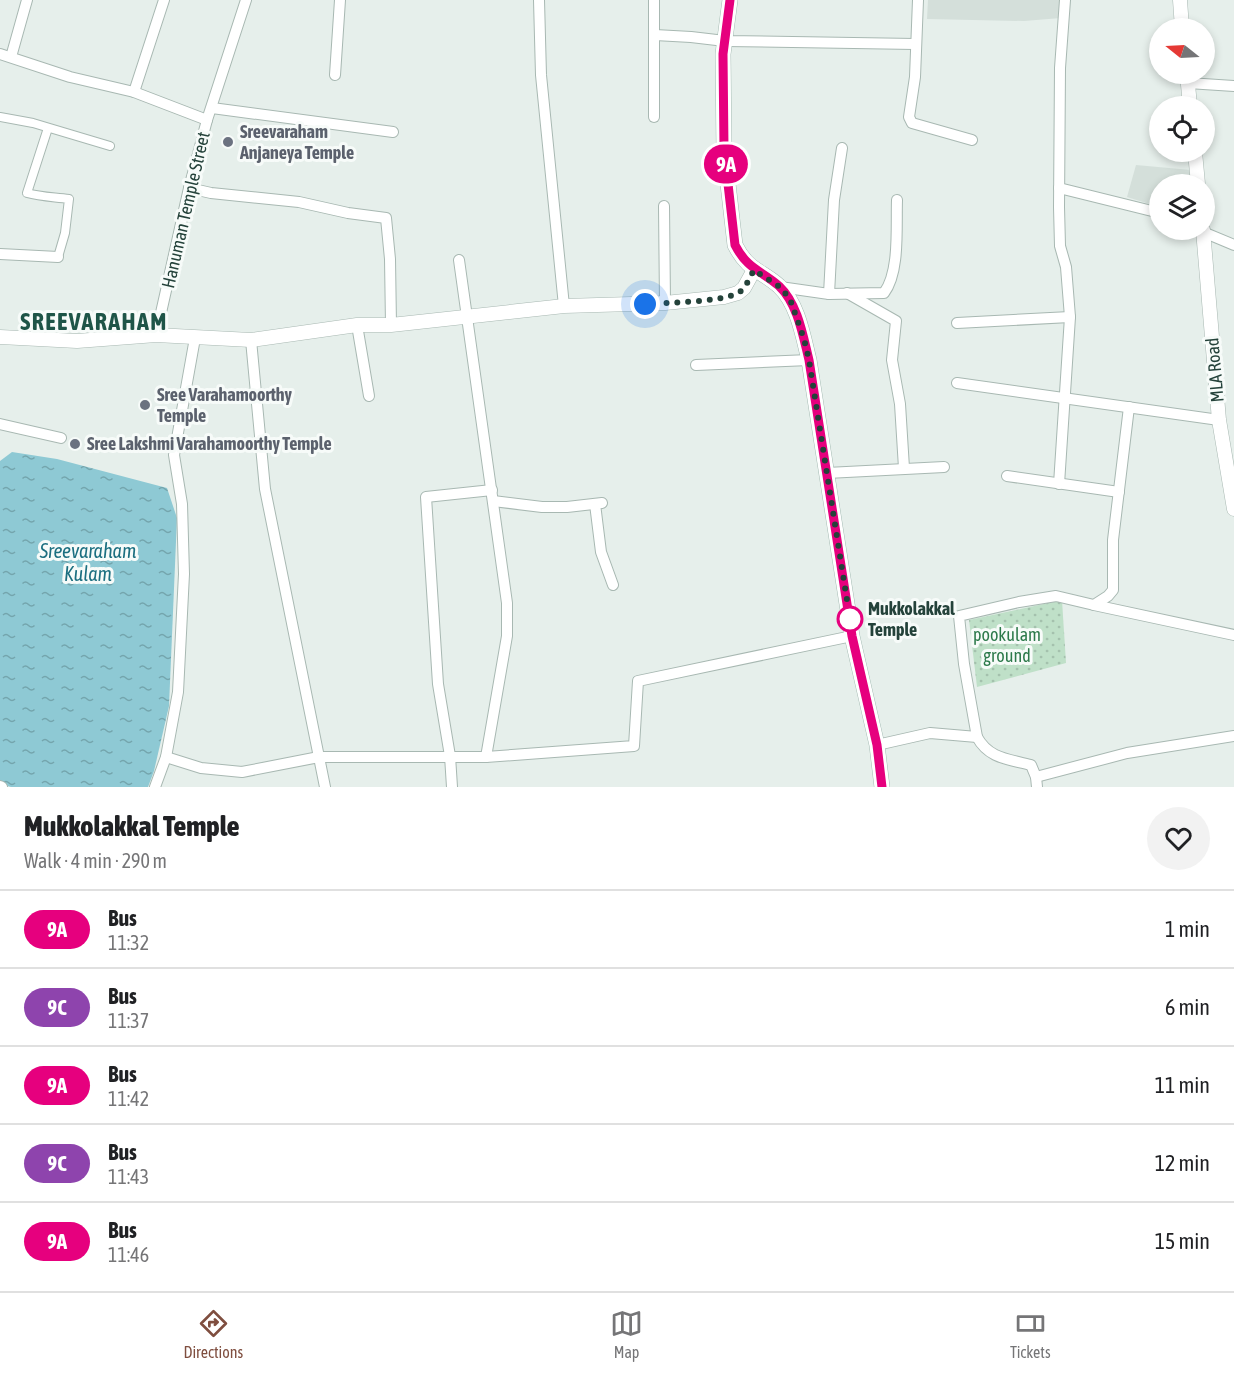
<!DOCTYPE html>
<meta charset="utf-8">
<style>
:root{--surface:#fff;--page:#f2f2f2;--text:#202124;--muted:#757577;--line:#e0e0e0;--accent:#7f4e3f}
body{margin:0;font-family:"Asap Condensed",sans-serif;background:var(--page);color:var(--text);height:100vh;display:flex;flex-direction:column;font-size:22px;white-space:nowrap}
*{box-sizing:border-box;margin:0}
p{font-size:20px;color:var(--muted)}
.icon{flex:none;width:33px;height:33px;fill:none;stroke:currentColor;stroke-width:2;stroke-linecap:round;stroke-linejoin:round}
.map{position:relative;height:787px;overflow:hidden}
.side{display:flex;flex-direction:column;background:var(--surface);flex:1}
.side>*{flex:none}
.badge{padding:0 12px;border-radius:20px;font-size:21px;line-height:39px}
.needle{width:39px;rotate:288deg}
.fabs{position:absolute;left:1149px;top:18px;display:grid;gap:12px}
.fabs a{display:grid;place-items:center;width:66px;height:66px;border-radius:50%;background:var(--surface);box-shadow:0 3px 9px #0003;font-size:30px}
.you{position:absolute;width:30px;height:30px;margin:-15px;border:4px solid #fff;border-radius:50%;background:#1a73e8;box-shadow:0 0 0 9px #1a73e833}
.map>.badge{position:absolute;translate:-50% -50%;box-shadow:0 0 0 3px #fff}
.round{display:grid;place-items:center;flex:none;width:63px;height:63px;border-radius:32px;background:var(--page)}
.summary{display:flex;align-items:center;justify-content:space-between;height:102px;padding:0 24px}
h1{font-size:28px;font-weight:800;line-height:45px}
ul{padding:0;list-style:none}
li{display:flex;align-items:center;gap:18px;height:78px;padding:0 24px;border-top:2px solid var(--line)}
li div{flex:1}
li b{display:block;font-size:22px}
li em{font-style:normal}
li .badge{min-width:66px;font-weight:700;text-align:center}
.menu{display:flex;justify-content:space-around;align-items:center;height:84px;border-top:2px solid var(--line);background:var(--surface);font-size:16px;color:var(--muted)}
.menu a{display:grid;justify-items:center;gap:3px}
.menu .active{color:var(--accent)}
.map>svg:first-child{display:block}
</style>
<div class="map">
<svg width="1234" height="787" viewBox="0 0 1234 787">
<defs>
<pattern id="park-dots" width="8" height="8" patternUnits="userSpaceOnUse" patternTransform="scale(1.5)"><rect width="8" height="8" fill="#bfe0c8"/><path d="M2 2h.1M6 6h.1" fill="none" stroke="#a4c1ad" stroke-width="1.8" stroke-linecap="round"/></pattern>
<pattern id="water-ripples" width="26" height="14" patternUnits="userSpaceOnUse" patternTransform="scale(1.5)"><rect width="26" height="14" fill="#8ec9d4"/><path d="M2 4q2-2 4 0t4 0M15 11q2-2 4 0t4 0" fill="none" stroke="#74a5ad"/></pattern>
</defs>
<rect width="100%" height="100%" fill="#e6efeb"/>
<g fill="#d4dfda">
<polygon points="928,0 1062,0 1061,18 1024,21 927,19"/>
<polygon points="1136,165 1191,170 1192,184 1160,184 1159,207 1127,197"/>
</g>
<polygon fill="url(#park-dots)" points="1062,600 1066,663 977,687 969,620"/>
<polygon fill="url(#water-ripples)" points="12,452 57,459 167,488 177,518 169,706 154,771 148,787 11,787 0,784 0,461"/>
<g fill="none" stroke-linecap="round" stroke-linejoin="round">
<g stroke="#a8b8b2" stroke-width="10">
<g id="pedestrian">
<polyline points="0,117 33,123 110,146"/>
<path d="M 48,128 L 27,193 C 41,197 55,197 69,199 L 65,233 L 58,257"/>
</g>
</g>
<g stroke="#a8b8b2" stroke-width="12">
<g id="minor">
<polyline points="539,0 541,75 564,306"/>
<polyline points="654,0 654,117"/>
<polyline points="918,0 915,77 909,117 912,123 972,140"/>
<polyline points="655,35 691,37 725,41 915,44"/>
<polyline points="0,54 70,77 134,92 207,120 246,0"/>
<polyline points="11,57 27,0"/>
<polyline points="335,75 340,0"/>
<polyline points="1188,83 1234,86"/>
<polyline points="134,92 164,0"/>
<polyline points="212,108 393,132"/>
<polyline points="189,188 211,193 299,202 348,213 386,218 390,259 391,325"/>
<polyline points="1059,188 1160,213"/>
<polyline points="664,206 665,303"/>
<polyline points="1203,232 1234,245"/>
<polyline points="0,254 58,257"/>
<polyline points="459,260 507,603 507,636 486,757"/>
<path d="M 780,287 L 829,294 L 884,293 C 900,272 896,227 897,200"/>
<polyline points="847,293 896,321 892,360 900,404 904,468"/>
<polyline points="829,294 834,200 842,148"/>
<polyline points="957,323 1070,317"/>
<polyline points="357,325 369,396"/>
<polyline points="156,335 189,188 207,120"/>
<polyline points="251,340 265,489 325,787"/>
<polyline points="696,365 809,360"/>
<polyline points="957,383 1219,420"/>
<polyline points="0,424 61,438"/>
<polyline points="827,473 944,467"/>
<polyline points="1007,476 1119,492"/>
<polyline points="1059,484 1070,317 1066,267 1060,246 1059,207 1060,68 1065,0"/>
<polyline points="493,501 542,507 567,507 602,503"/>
<polyline points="595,504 601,552 613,585"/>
<polyline points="1094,605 1234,635"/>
<path d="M 977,737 C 989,759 1009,759 1031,765 L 1036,777 L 1037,787"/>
<polyline points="877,745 930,733 977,737 964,664 959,616 1019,602 1056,596 1094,605 1108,596 1113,590 1113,540 1129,407"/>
<polyline points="166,757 201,768 242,772 319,757 486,757 634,746 638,681 852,636"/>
<polyline points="1036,777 1127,753 1234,736"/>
<polyline points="0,786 2,787"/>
<polyline points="155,787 166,757 178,692 184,574 182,504 174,455 195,338"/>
<polyline points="452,787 450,756 438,684 426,497 492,490"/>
</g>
</g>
<g stroke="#a8b8b2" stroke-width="15">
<g id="tertiary">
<polyline points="1180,0 1182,28"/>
<polyline points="1187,74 1190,106"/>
<polyline points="1195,152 1198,184"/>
<polyline points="1203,230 1219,420 1234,509"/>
<polyline points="0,337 77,341 156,335 251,340 357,325 391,325 564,306 665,303 724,297 738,293 744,288 754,270"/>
</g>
</g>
<g stroke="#a4bbb3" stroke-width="16">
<path id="secondary" d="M 730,0 L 723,54 L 724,149 L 735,245 C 748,271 761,270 779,286 C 798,304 803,336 809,360 L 852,636 L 877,745 L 882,787"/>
</g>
<use href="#pedestrian" stroke="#fff" stroke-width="8"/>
<use href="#minor" stroke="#fff" stroke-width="10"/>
<use href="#tertiary" stroke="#fff" stroke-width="14"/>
<use href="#secondary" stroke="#fff" stroke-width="15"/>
</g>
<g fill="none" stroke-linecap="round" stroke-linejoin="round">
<g stroke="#fff" stroke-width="14">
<path id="line" d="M 730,0 L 723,54 L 724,149 L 735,245 C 748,270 761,270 779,286 C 798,304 803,336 809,360 L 852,636 L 877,745 L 882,787"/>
</g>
<use href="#line" stroke="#e6007e" stroke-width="9"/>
<path stroke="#24423a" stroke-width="6" stroke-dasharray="0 10.8" d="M 645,304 C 665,303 722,302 738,293 C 746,289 749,278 754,270 L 780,287 L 790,299 L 804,339 L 809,360 L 850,619"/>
</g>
<g fill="#6b7280" stroke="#f7fbf9" stroke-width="2">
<circle cx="228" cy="142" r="6"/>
<circle cx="145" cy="405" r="6"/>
<circle cx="75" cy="444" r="6"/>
</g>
<circle fill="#fff" stroke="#e6007e" stroke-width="3" cx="850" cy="619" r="12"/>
<g text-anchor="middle" stroke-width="6" stroke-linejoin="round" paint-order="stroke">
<g font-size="18" font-weight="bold" fill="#5b616d" stroke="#f7fbf9" text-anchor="start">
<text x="240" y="138">Sreevaraham<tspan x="240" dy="21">Anjaneya Temple</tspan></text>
<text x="157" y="401">Sree Varahamoorthy<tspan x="157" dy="21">Temple</tspan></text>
<text x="87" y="450">Sree Lakshmi Varahamoorthy Temple</text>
</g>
<g font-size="18" fill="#24423a" stroke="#f7fbf9">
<text transform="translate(186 210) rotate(-77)" y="6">Hanuman Temple Street</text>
<text transform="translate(1215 370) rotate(-95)" y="6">MLA Road</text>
</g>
<g font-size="18" font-weight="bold" fill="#24423a" stroke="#f7fbf9" text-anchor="start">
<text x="868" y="615">Mukkolakkal<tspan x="868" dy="21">Temple</tspan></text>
</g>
<g font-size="18" fill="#2d7a4b" stroke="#f7fbf9">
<text x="1007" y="641">pookulam<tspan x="1007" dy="21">ground</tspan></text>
</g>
<g font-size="20" font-style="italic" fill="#1c6f80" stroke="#f7fbf9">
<text x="88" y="558">Sreevaraham<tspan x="88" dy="23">Kulam</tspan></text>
</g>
<g font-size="24" font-weight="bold" letter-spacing="1.5" fill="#1f5548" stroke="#f7fbf9">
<text x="94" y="330">SREEVARAHAM</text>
</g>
</g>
</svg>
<div class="fabs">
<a><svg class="needle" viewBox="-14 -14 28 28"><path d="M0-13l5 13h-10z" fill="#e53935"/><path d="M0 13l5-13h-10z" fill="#757577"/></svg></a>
<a><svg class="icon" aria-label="locate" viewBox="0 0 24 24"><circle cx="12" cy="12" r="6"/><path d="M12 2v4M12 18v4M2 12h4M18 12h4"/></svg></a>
<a><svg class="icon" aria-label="layers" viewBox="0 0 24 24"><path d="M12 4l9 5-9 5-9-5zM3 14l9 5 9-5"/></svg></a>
</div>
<div class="you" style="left:645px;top:304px"></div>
<b class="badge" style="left:726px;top:164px;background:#e6007e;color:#fff">9A</b>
</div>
<section class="side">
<div class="summary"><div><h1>Mukkolakkal Temple</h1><p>Walk · 4 min · 290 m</p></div><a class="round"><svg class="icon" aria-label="heart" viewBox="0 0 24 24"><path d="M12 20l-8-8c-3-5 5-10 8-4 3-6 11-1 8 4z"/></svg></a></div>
<ul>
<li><span class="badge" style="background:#e6007e;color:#fff">9A</span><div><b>Bus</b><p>11:32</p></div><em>1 min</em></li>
<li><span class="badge" style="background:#8e44ad;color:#fff">9C</span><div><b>Bus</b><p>11:37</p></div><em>6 min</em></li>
<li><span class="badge" style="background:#e6007e;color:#fff">9A</span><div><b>Bus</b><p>11:42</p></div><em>11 min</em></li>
<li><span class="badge" style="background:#8e44ad;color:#fff">9C</span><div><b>Bus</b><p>11:43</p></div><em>12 min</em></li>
<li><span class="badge" style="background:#e6007e;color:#fff">9A</span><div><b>Bus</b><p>11:46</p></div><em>15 min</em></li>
</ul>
</section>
<nav class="menu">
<a class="active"><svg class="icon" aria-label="directions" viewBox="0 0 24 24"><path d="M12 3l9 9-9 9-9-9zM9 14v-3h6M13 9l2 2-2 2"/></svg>Directions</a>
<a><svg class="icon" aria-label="map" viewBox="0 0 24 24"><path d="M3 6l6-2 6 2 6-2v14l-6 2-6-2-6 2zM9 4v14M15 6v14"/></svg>Map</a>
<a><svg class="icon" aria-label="tickets" viewBox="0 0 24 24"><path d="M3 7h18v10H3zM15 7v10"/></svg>Tickets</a>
</nav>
